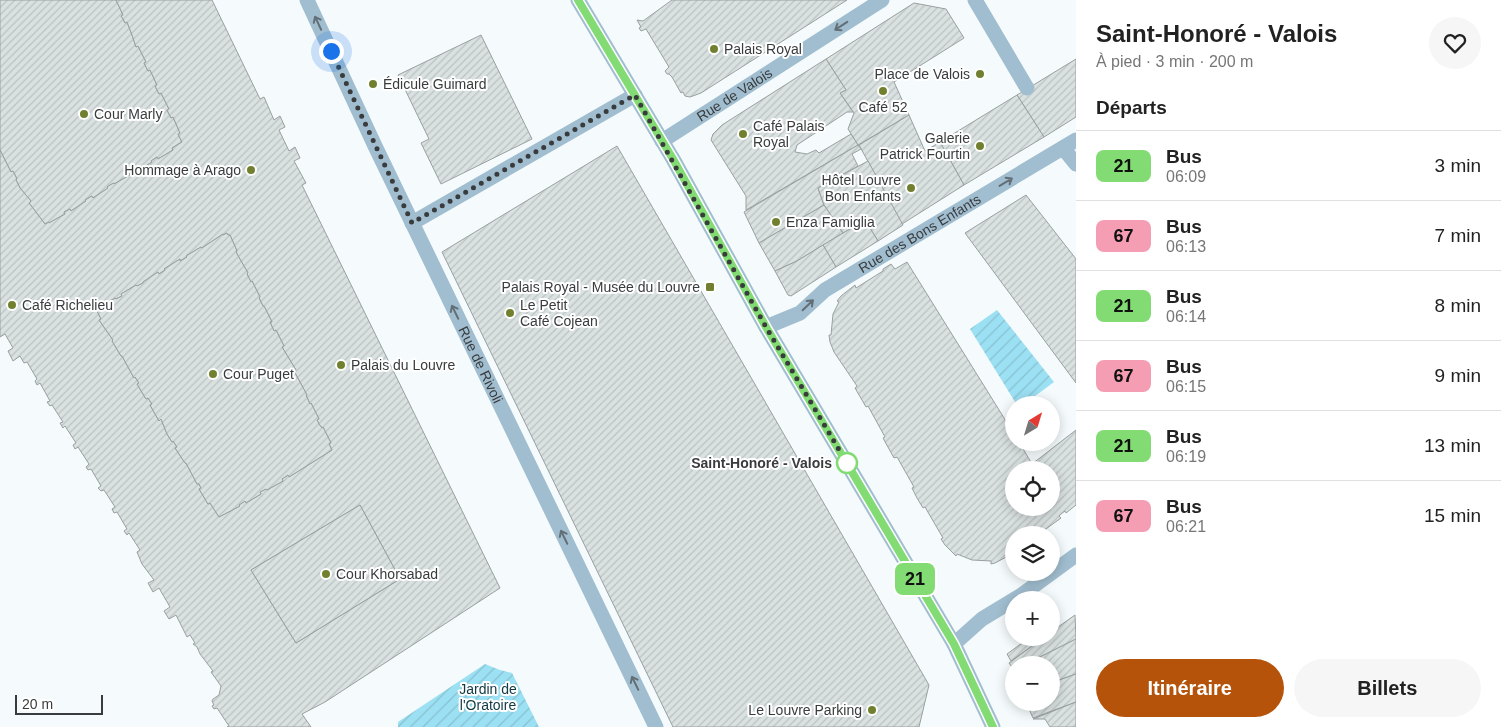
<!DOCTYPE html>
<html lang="fr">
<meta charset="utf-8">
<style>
:root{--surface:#fff;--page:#f6f6f6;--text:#222;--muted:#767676;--line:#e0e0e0;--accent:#b45309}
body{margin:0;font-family:Arial,sans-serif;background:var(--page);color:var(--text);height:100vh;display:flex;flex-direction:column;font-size:19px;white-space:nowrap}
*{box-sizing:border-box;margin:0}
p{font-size:16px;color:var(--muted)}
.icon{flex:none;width:28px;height:28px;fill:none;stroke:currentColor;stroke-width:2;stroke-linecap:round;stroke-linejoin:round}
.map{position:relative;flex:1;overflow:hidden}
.details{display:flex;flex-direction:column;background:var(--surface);width:425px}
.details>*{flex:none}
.badge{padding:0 10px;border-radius:8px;font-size:18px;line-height:32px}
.needle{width:32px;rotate:38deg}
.controls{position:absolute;left:1005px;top:396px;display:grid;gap:10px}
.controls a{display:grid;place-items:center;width:55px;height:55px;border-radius:50%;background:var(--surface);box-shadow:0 2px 12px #0003;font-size:25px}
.scale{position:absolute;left:15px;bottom:12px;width:88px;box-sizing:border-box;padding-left:5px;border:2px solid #393b3c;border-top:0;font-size:14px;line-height:18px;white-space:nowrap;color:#393b3c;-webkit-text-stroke:4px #fff;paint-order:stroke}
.you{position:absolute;width:25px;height:25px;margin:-12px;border:4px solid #fff;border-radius:50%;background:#1a73e8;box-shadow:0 0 0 8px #1a73e833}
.map>.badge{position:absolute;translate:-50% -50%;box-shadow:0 0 0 2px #fff}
h2{padding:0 20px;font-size:19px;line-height:45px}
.round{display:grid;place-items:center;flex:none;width:52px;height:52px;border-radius:26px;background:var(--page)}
.headline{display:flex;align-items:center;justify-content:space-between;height:85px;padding:0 20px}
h1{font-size:24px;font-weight:700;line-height:38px}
.action{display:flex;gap:10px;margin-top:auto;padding:10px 20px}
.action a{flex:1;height:58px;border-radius:30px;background:var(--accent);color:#fff;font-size:20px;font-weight:700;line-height:58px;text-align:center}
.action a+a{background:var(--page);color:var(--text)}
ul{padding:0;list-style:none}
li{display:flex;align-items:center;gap:15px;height:70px;padding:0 20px;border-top:1px solid var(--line)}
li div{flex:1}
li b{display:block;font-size:19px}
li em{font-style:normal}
li .badge{min-width:55px;font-weight:700;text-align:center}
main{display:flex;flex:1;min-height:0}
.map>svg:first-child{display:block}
</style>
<main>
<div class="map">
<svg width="1076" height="727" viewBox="0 0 1076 727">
<defs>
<pattern id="garden-furrows" width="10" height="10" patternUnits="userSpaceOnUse" patternTransform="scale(1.25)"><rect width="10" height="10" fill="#9ce0f3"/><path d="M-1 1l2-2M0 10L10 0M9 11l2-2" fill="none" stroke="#87c1d1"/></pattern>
<pattern id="building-hatch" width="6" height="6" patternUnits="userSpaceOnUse" patternTransform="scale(1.25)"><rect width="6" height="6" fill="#dae1e1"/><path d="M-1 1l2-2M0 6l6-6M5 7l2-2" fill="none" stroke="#bcc2c2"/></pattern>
</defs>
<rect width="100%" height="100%" fill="#f5fbfc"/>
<g fill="url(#garden-furrows)">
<polygon points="997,310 1054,382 1023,405 1017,405 970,329"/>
<polygon points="485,664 500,670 512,673 539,727 398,727 398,722"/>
</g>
<g fill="url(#building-hatch)" stroke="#9a9fa0" fill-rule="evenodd">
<polygon points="0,0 116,0 123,15 121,16 123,19 125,23 127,22 132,35 136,47 138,46 146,62 144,63 148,71 150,70 157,85 155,86 159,94 161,93 169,109 167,110 171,118 173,117 180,133 178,134 182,142 172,148 173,150 158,159 157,157 151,161 152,162 136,172 135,170 129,174 130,175 114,184 114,183 110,185 107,187 108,188 93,198 92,196 85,200 86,201 71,211 70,209 64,212 65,214 49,223 49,222 45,224 29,203 31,201 20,188 16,180 17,179 13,171 11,172 0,150"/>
<path d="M 116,0 L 212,0 L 260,99 L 264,97 L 274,120 L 280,116 L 285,127 L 279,130 L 289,151 L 295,147 L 300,158 L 294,161 L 306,183 L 302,185 L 500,588 L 325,702 L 302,714 L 311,727 L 227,727 L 229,726 L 217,708 L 214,709 L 212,706 L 214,705 L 212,701 L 213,699 L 219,695 L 221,686 L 211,672 L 213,671 L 200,654 L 197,647 L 193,644 L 195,643 L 190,635 L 187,637 L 176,615 L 169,619 L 164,611 L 170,607 L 159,588 L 153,592 L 148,583 L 154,580 L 142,564 L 137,552 L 140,550 L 129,533 L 127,535 L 124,531 L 127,529 L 117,512 L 114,513 L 112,509 L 115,507 L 104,490 L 101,491 L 98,488 L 101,486 L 91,469 L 88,470 L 86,467 L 89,464 L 78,447 L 75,449 L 73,445 L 76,443 L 65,426 L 63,428 L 60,423 L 63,422 L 52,405 L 50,406 L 47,402 L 50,401 L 40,383 L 37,385 L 35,381 L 37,379 L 27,362 L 24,363 L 20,356 L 13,361 L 8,351 L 13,348 L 5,334 L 0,337 L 0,150 L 11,172 L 13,171 L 17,179 L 16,180 L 20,188 L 31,201 L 29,203 L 45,224 L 49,222 L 49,223 L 65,214 L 64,212 L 70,209 L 71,211 L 86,201 L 85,200 L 92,196 L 93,198 L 108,188 L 107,187 L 110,185 L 114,183 L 114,184 L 130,175 L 129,174 L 135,170 L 136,172 L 152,162 L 151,161 L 157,157 L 158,159 L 173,150 L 172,148 L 182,142 L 178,134 L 180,133 L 173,117 L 171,118 L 167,110 L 169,109 L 161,93 L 159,94 L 155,86 L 157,85 L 150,70 L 148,71 L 144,63 L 146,62 L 138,46 L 136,47 L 132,35 L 127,22 L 125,23 L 123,19 L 121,16 L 123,15 ZM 227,233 L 228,235 L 230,235 L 237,251 L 236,251 L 237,254 L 248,273 L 247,274 L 251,282 L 252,281 L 260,297 L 259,298 L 263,306 L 264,306 L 272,322 L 270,322 L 274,331 L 276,330 L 284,346 L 282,347 L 296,370 L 294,371 L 307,395 L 306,395 L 310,404 L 311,403 L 319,419 L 317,420 L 319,424 L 322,428 L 323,427 L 331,443 L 329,444 L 332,450 L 289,477 L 288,475 L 282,479 L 283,481 L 267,490 L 266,489 L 260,492 L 261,494 L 246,503 L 245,501 L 239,505 L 240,506 L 219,517 L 210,503 L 208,504 L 199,489 L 201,488 L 199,484 L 197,484 L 186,463 L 185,463 L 175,448 L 177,447 L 173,441 L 172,442 L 167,434 L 161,419 L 159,421 L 150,405 L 152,404 L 148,398 L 146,399 L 137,384 L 139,383 L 135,377 L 134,378 L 122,356 L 121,356 L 112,341 L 113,340 L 99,320 L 101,319 L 97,311 L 101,309 L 100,307 L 115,298 L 116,299 L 122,296 L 121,294 L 136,285 L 137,286 L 143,283 L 143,282 L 158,272 L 159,274 L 165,270 L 164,269 L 180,259 L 180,261 L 187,257 L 186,256 L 201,247 L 202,248 L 223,234 L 223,235 ZM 360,505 L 400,579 L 296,643 L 251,570 Z"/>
<polygon points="672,0 847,0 701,93 690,97 685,96 683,92 681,93 672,77 669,74 667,74 665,71 669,67 646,29 641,31 639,28 641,27 637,20 643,21"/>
<polygon points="914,3 946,9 964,38 894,82 909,115 858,145 848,129 854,113 840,93 846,90 826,59"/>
<polygon points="481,35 532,139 441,184 421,143 429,139 398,75"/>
<polygon points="826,59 846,90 840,93 853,112 847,112 797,145 795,152 807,154 816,150 819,153 851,134 858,145 746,210 746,196 711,140 713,134 722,125"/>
<polygon points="1076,59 1076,117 1044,137 1017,95"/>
<polygon points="1017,95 1044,137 964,185 940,142"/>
<polygon points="909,115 925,151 940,142 964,185 902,224 859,145"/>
<polygon points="858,145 861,149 852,154 858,166 818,188 824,205 759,243 744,212"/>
<polygon points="617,146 929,685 919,727 673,727 442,252"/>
<polygon points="868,161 903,225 878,241 865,220 843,233 824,205 818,188"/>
<polygon points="1026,195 1076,259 1076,383 965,233"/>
<polygon points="824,205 843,233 797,261 775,271 759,243"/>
<polygon points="865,220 878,241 836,267 823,245"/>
<polygon points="227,233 228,235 230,235 237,251 236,251 237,254 248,273 247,274 251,282 252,281 260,297 259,298 263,306 264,306 272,322 270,322 274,331 276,330 284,346 282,347 296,370 294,371 307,395 306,395 310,404 311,403 319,419 317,420 319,424 322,428 323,427 331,443 329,444 332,450 289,477 288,475 282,479 283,481 267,490 266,489 260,492 261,494 246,503 245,501 239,505 240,506 219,517 210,503 208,504 199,489 201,488 199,484 197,484 186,463 185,463 175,448 177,447 173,441 172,442 167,434 161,419 159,421 150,405 152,404 148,398 146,399 137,384 139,383 135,377 134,378 122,356 121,356 112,341 113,340 99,320 101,319 97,311 101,309 100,307 115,298 116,299 122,296 121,294 136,285 137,286 143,283 143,282 158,272 159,274 165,270 164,269 180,259 180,261 187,257 186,256 201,247 202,248 223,234 223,235"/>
<polygon points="823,245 836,267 791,296 788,295 775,271 797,261"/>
<path d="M 907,262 L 1014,434 L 1014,442 L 1019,442 L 1032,464 L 1076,430 L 1076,505 L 1066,513 L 1065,511 L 1061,514 L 1059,516 L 1061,518 L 1039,534 L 1038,532 L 1034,535 L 1014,535 L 1014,550 L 1011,552 L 1012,554 L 995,563 L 991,564 L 991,561 L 972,560 L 957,554 L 956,556 L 945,545 L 941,539 L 943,538 L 925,507 L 923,508 L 917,498 L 912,488 L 914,487 L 897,457 L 894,458 L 883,438 L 885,437 L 868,406 L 866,407 L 855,388 L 857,386 L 834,352 L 830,342 L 829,335 L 831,335 L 833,314 L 839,302 L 837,301 L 841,296 L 855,285 L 856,288 L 883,271 L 883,269 L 891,264 L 895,269 ZM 1014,470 L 1051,470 L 1051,508 L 1014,508 Z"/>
<polygon points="360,505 400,579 296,643 251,570"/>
<polygon points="1075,615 1076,639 1024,665 1014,665 1014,670 1009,663 1043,638 1051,638 1051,632"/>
<polygon points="1029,638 1043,638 1011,661 1007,654"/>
<polygon points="1076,639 1076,674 1051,683 1051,665 1024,665"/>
<polygon points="1076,674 1076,702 1033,718 1026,702 1051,702 1051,683"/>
<polygon points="1076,702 1076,727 1050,727 1045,719 1033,719"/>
</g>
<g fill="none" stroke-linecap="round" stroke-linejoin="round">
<polyline stroke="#a1bed0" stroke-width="15" points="975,0 1027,88"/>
<g stroke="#a1bed0" stroke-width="15">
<path id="s1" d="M 307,0 L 375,146 L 656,727"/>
<path id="s2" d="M 662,141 L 882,0"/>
<polyline points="1063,148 1076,164"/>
<polyline points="412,223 635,95"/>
<path id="s3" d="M 766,327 L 800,313 L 825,290 L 1076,140"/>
<polyline points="954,644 982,619 1020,596 1076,555"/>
</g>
<polyline stroke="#a1bed0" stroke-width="15" points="578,0 673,159 766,327 954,644 993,727"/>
</g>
<defs><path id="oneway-shaft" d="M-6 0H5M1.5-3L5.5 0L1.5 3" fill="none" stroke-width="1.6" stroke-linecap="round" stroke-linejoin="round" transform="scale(1.25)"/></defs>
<g stroke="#636f77">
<use href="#oneway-shaft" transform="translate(318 23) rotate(-115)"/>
<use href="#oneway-shaft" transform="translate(841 26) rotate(147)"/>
<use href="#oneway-shaft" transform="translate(1006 182) rotate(-31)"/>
<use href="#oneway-shaft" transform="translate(808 305) rotate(-44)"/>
<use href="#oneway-shaft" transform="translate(455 312) rotate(-116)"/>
<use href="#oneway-shaft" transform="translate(564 537) rotate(-116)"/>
<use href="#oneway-shaft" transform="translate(635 683) rotate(-116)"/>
</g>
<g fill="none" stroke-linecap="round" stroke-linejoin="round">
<g stroke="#fff" stroke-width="11">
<polyline id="line" points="578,0 673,159 766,327 954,644 993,727"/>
</g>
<use href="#line" stroke="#82dc73" stroke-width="8"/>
<polyline stroke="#393b3c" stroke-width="5" stroke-dasharray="0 9" points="331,51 412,223 635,95 766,327 847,463"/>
</g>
<g fill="#71802e" stroke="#fff" stroke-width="2">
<circle cx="714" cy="49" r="5"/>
<circle cx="980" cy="74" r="5"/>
<circle cx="373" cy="84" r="5"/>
<circle cx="883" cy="91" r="5"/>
<circle cx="84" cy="114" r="5"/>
<circle cx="743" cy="134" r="5"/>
<circle cx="980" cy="146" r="5"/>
<circle cx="251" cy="170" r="5"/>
<circle cx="911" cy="188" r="5"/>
<circle cx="776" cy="222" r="5"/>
<rect x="705" y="282" width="10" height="10" rx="2.5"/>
<circle cx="12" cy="305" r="5"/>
<circle cx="510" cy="313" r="5"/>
<circle cx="341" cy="365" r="5"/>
<circle cx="213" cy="374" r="5"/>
<circle cx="326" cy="574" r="5"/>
<circle cx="872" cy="710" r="5"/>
</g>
<circle fill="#fff" stroke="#82dc73" stroke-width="2.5" cx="847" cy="463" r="10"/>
<g text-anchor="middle" stroke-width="4" stroke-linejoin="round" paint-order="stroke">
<g font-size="14" fill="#393b3c" stroke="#fff" text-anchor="start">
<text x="724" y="54">Palais Royal</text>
<text x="970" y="79" text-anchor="end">Place de Valois</text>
<text x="383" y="89">Édicule Guimard</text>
<text x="883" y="112" text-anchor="middle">Café 52</text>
<text x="94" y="119">Cour Marly</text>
<text x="753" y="131">Café Palais<tspan x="753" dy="16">Royal</tspan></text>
<text x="970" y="143" text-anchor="end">Galerie<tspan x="970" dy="16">Patrick Fourtin</tspan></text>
<text x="241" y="175" text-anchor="end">Hommage à Arago</text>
<text x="901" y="185" text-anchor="end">Hôtel Louvre<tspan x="901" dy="16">Bon Enfants</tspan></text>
<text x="786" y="227">Enza Famiglia</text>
<text x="700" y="292" text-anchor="end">Palais Royal - Musée du Louvre</text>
<text x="22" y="310">Café Richelieu</text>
<text x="520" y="310">Le Petit<tspan x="520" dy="16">Café Cojean</tspan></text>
<text x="351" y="370">Palais du Louvre</text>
<text x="223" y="379">Cour Puget</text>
<text x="336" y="579">Cour Khorsabad</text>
<text x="862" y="715" text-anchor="end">Le Louvre Parking</text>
</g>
<g font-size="14" fill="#393b3c" stroke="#fff">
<text dy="5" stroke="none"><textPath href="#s2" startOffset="86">Rue de Valois</textPath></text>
<text dy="5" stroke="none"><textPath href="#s3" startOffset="181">Rue des Bons Enfants</textPath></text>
<text dy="5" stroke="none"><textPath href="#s1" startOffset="404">Rue de Rivoli</textPath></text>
</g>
<g font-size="14" font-weight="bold" fill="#393b3c" stroke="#fff" text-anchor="end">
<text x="832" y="468">Saint-Honoré - Valois</text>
</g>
<g font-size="14" fill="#0f3943" stroke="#fff">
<text x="488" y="694">Jardin de<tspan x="488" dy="16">l'Oratoire</tspan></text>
</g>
</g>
</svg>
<div class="controls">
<a><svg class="needle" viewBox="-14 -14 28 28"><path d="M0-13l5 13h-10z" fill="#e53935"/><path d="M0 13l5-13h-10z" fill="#767676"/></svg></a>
<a><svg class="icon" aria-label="locate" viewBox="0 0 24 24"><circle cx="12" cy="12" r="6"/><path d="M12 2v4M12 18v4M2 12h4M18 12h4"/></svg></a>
<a><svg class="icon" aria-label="layers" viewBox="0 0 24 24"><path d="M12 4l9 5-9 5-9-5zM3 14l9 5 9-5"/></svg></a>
<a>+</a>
<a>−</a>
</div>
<div class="scale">20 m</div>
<div class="you" style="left:331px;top:51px"></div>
<b class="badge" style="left:915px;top:579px;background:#82dc73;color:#111">21</b>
</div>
<section class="details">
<div class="headline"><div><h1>Saint-Honoré - Valois</h1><p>À pied · 3 min · 200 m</p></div><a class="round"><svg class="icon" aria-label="heart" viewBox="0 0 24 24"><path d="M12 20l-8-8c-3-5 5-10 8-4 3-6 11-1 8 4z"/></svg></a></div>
<h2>Départs</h2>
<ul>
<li><span class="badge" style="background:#82dc73;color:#111">21</span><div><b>Bus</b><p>06:09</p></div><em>3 min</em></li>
<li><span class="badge" style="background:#f59eb3;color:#111">67</span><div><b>Bus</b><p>06:13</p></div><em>7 min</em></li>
<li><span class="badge" style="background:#82dc73;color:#111">21</span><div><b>Bus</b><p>06:14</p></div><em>8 min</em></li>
<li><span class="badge" style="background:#f59eb3;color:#111">67</span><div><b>Bus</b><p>06:15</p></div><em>9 min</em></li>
<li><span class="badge" style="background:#82dc73;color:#111">21</span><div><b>Bus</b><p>06:19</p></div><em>13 min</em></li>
<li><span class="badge" style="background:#f59eb3;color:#111">67</span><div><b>Bus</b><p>06:21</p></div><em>15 min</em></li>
</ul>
<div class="action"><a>Itinéraire</a><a>Billets</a></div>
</section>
</main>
